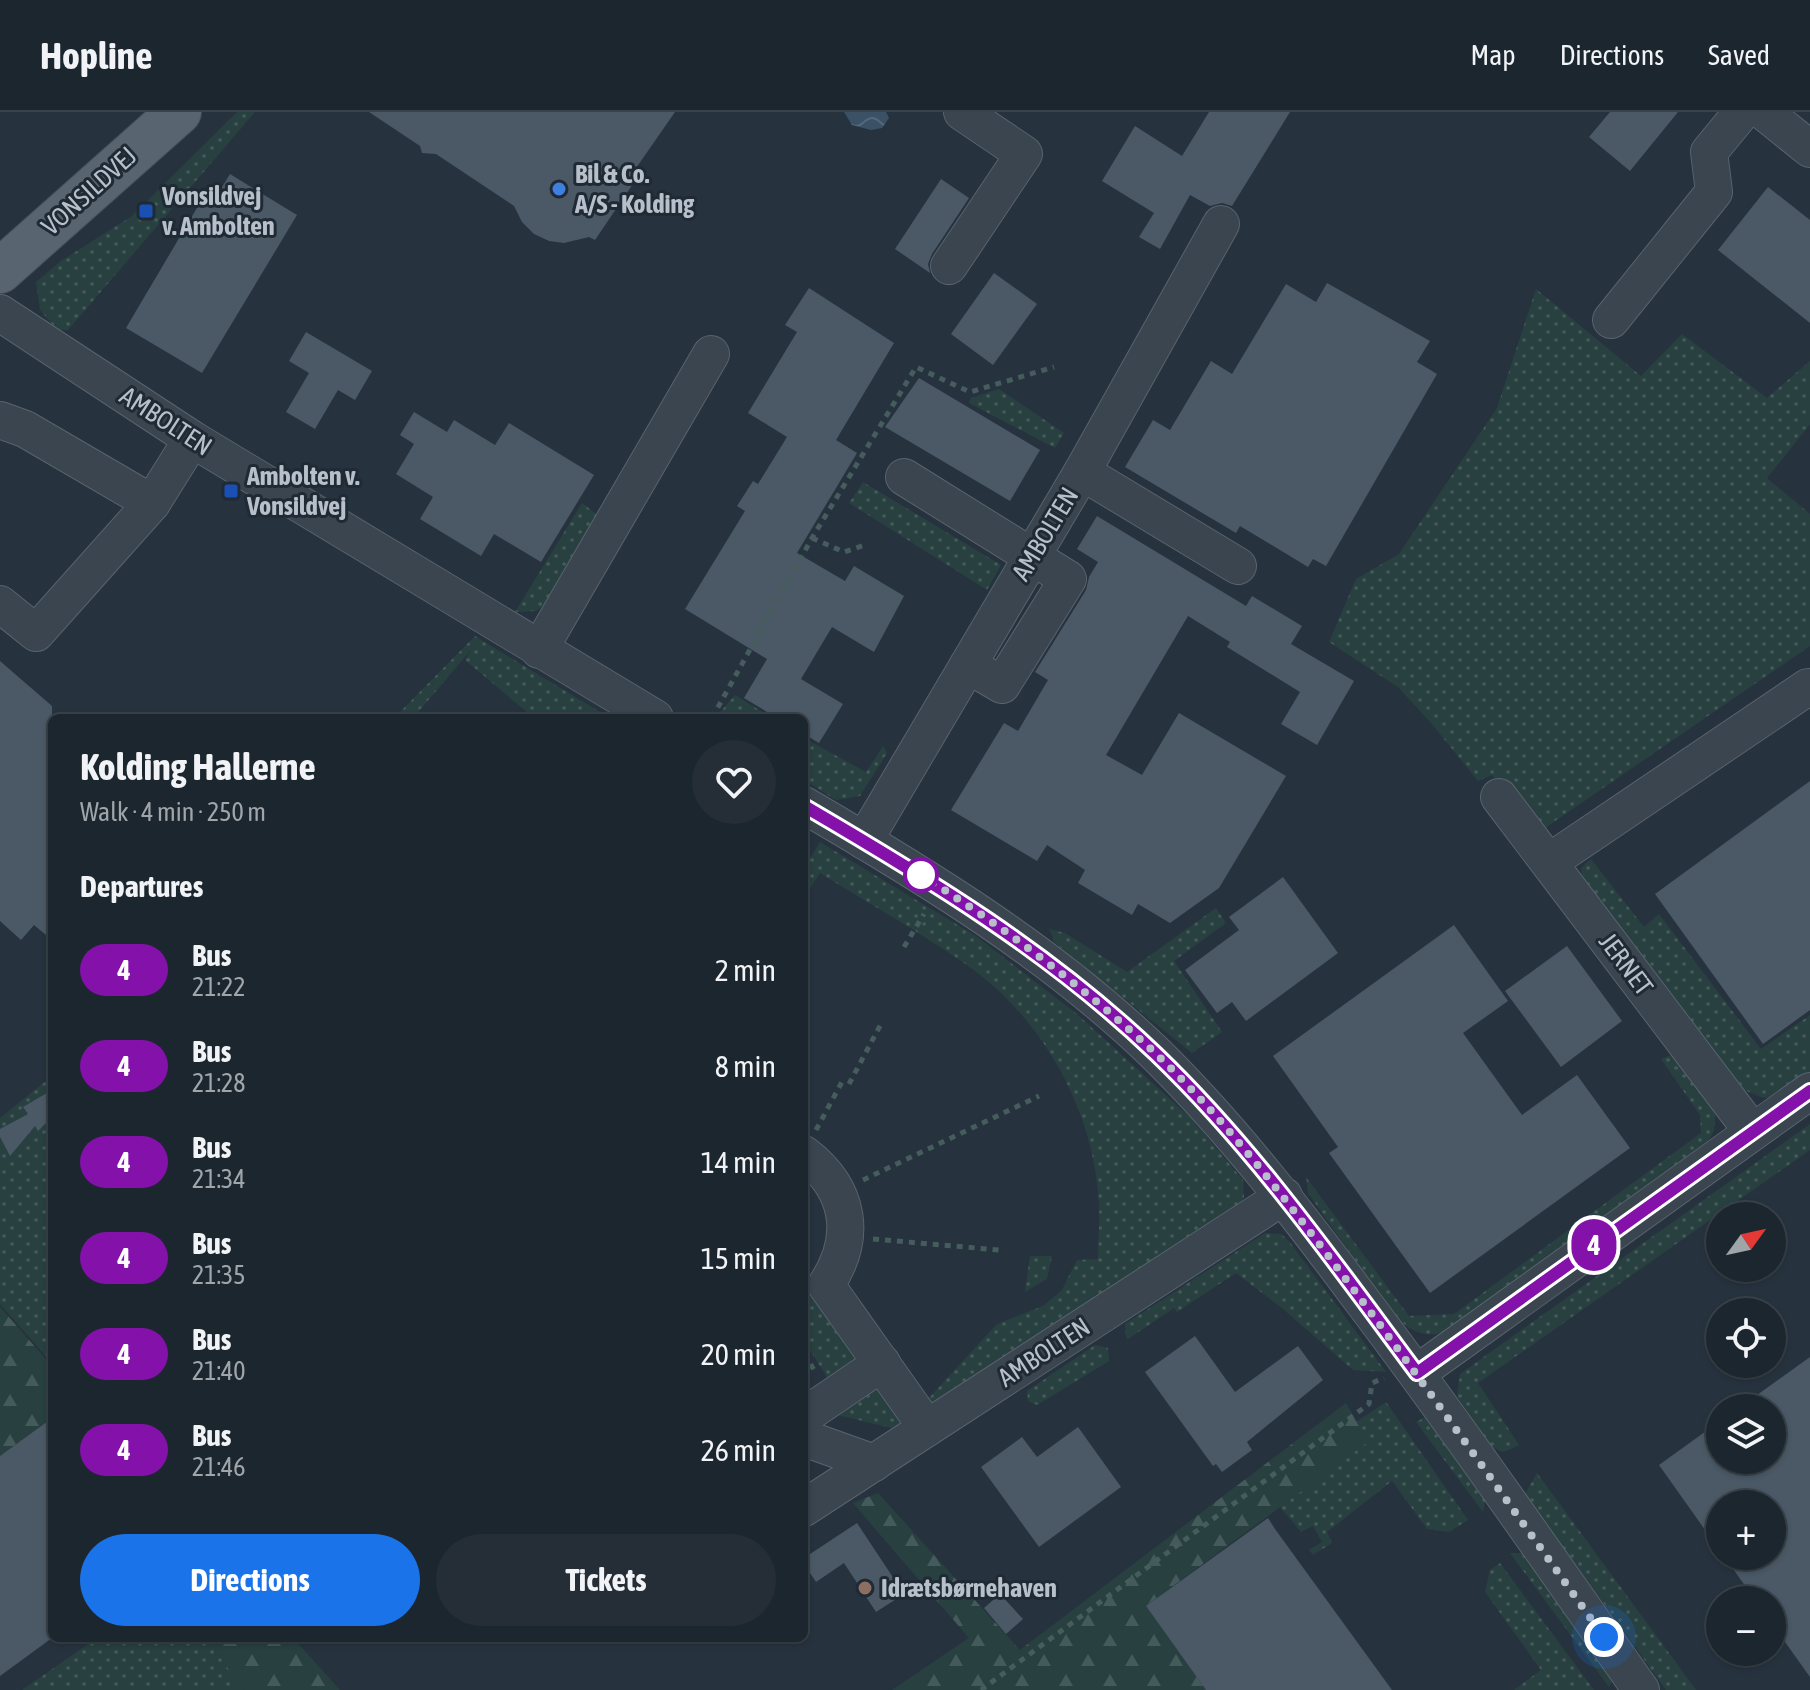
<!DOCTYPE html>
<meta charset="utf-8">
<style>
:root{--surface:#1c262f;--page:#252e37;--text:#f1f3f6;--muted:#a0a5aa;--line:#3a434b;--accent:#1a73e8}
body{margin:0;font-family:"Asap Condensed",sans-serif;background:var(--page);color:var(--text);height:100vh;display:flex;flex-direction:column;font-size:30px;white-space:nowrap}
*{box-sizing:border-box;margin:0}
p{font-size:26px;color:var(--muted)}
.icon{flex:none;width:44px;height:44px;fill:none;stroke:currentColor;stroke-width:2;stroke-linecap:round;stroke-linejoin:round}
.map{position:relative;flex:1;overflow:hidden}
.drawer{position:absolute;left:48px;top:602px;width:760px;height:928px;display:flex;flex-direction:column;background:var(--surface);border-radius:12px;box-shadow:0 2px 6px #0004,0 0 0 2px var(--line)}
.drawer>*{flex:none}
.badge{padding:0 16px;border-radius:26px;font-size:28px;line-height:52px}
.needle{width:52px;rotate:57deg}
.fabs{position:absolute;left:1706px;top:1090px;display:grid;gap:16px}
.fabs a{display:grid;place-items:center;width:80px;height:80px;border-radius:50%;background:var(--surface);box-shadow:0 2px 6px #0004,0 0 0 2px var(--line);font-size:40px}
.you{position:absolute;width:40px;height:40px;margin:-20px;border:6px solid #fff;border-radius:50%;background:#1a73e8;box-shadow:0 0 0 12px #1a73e833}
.map>.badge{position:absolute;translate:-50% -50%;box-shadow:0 0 0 4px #fff}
h2{padding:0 32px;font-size:30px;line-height:72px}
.round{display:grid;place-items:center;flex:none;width:84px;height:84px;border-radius:42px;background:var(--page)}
.headline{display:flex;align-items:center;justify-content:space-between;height:136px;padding:0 32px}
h1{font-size:38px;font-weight:700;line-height:60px}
.action{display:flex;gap:16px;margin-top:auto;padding:16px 32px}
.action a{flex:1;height:92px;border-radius:48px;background:var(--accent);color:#fff;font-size:32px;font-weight:700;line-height:92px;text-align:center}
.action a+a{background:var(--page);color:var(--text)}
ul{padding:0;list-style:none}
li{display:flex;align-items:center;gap:24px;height:96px;padding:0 32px}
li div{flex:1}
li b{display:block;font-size:30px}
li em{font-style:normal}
li .badge{min-width:88px;font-weight:700;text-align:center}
header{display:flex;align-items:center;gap:48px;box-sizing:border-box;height:112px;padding:0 40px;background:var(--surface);border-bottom:2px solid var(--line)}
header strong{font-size:38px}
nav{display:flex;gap:44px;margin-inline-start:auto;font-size:28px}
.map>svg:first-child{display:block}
</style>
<header>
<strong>Hopline</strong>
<nav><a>Map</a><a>Directions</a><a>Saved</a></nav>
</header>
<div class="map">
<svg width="1810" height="1578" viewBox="0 0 1810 1578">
<defs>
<pattern id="green-dots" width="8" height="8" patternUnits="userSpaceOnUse" patternTransform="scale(2)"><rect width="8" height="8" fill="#284040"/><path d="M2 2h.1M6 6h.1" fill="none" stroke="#455a5a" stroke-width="1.8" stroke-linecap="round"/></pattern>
<pattern id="forest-firs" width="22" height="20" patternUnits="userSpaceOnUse" patternTransform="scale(2)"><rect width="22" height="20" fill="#284040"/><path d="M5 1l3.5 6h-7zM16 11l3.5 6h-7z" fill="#455a5a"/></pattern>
<pattern id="water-waves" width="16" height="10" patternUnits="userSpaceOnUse" patternTransform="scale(2)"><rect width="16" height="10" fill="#3a5166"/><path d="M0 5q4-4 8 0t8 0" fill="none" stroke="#54687b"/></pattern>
</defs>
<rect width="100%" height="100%" fill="#26333f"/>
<g fill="url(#green-dots)">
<polygon points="237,0 255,0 68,218 57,218 40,198 36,170 61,149 132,104"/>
<polygon points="1536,177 1641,264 1682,222 1767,286 1810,249 1810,312 1767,366 1810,402 1810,534 1542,718 1492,663 1478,669 1432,612 1398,575 1329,530 1356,467 1399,442 1497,296"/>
<polygon points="999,277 1064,321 1055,336 969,291 971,286"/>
<polygon points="863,370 1001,453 987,478 849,391"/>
<polygon points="582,391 599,404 552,488 536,499 515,500"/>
<polygon points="475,524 481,528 610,606 534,606 465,548 471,538 413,606 394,606"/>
<polygon points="735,583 772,606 715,606"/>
<polygon points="804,626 866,660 883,634 887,641 860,684 836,688 804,668"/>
<path d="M 820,730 L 976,824 L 1077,902 L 1192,1007 L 1243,1068 L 1244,1086 L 1233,1101 L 936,1294 L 927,1288 L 997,1212 L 1043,1194 L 1062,1178 L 1077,1148 L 1098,1147 C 1098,1129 1100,1111 1099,1093 C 1095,999 1042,904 964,851 C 918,819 868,791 820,761 L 804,785 L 804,756 Z"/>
<polygon points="1591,747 1644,815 1659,802 1761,937 1810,903 1810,960 1781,982 1764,986 1744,978 1583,775 1581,756"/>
<polygon points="1216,796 1226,811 1174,849 1222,920 1192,941 1055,831 1049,817 1065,821 1127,860"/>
<path d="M 1671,943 L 1678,946 L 1716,996 L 1714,1018 L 1704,1038 L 1454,1219 C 1425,1225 1418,1224 1395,1205 L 1308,1081 L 1306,1065 L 1409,1204 L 1454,1202 L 1701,1021 L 1700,1003 L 1661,947 Z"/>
<polygon points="52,964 52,1251 0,1192 0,1006"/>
<polygon points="1810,1012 1810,1038 1478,1271 1519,1333 1504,1340 1491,1335 1457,1284 1460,1262"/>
<polygon points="1265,1121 1281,1122 1289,1129 1386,1260 1353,1258 1283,1197 1236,1161 1177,1200 1174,1196 1128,1227 1126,1225 1125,1212"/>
<polygon points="1030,1144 1052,1144 1047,1167 1025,1180"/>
<polygon points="807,1176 862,1249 830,1270 806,1232"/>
<polygon points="1095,1233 1108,1236 1109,1249 1037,1293 1028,1289 1027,1279"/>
<polygon points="881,1273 902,1301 903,1319 834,1302"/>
<polygon points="1386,1290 1468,1408 1449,1420 1427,1417 1392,1369 1327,1420 1332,1431 1313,1443 1309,1438 1322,1430 1313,1414 1301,1420 1280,1395 1367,1330 1356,1310"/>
<polygon points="1425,1305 1486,1386 1483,1400 1416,1310"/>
<polygon points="1537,1361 1696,1578 1666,1578 1525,1382"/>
<polygon points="1510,1441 1524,1441 1614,1565 1609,1575"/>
<polygon points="1500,1451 1594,1578 1514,1578 1541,1558 1485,1480 1490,1458"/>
<polygon points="97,1526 206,1526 244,1578 22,1578"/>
</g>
<g fill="url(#forest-firs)">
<polygon points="0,1195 52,1254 52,1318 46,1310 0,1344"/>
<polygon points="1346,1291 1368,1330 1146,1494 1206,1578 892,1578 969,1526 853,1391 878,1381 1020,1538"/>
<polygon points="206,1526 293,1526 340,1578 244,1578"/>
</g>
<polygon fill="url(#water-waves)" points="844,0 886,0 889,6 882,16 871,18 852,13"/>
<g fill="#4a5965">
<polygon points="369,0 675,0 634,59 639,63 595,128 589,125 564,131 549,129 534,122 522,110 514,94 436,42 422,41 420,34"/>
<polygon points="1209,0 1290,0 1232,94 1222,91 1210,94 1190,83 1160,137 1139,125 1154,101 1102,69 1135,14 1182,44"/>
<polygon points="1610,0 1678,0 1630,59 1589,25"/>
<polygon points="230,62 297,103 202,261 126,216 204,84 213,90"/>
<polygon points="941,67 969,86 932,142 928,152 930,161 895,137"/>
<polygon points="1768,75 1810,108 1810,211 1718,138"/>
<polygon points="994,161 1037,192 993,253 951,222"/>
<polygon points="1327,171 1430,229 1417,250 1437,262 1326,454 1313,447 1308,455 1240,414 1236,421 1125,355 1153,308 1170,318 1211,249 1232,262 1286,172 1316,190"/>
<polygon points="809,176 894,231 836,328 857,341 797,441 845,469 854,454 904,484 874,540 832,515 801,567 843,592 819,631 804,622 804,606 777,606 744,586 767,547 685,497 745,399 737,394 753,369 758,372 787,325 748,301 797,220 785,213"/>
<polygon points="306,220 372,259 355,288 338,278 315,317 286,300 309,261 289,249"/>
<polygon points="919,266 1040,338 1010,389 885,315"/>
<polygon points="414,300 447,320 454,308 495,333 509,311 594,363 541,450 494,422 481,444 420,407 433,385 396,362 414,332 400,323"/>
<polygon points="1097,404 1246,494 1252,484 1302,514 1291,532 1354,569 1317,633 1281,612 1300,580 1227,535 1230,530 1188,504 1106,643 1142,663 1179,601 1286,664 1219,776 1170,811 1138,792 1132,803 1078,771 1085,758 1047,733 1037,749 951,698 1004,611 1018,619 1048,568 1035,560 1086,478 1089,465 1098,450 1077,437"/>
<polygon points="0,549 52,594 52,828 34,813 21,828 0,809"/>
<polygon points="1810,669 1810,898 1763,932 1655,782"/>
<polygon points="1283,765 1338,841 1246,909 1232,890 1217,901 1185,858 1239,818 1229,805"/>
<polygon points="1454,813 1508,889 1463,921 1522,1003 1577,963 1630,1036 1430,1181 1329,1041 1338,1035 1273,944"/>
<polygon points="1567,834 1622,909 1561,955 1505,879"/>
<polygon points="52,978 52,1005 38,1019 35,1014 10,1044 0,1025 0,1017 28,1002 23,995"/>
<polygon points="1195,1224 1235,1280 1298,1234 1323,1268 1247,1330 1252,1338 1222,1360 1216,1352 1213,1354 1145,1260"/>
<polygon points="1810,1245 1810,1565 1772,1512 1772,1488 1755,1488 1724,1444 1772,1444 1772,1392 1720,1392 1720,1439 1659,1353 1720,1309 1720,1348 1772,1348 1772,1296 1739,1296"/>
<polygon points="52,1306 52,1526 0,1564 0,1344"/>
<polygon points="1078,1315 1121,1375 1039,1435 981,1355 1022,1325 1037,1345"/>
<polygon points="1268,1406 1275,1417 1392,1578 1206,1578 1146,1494"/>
<polygon points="857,1411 904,1482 876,1500 844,1451 816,1470 804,1452 804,1446"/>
<polygon points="1000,1482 1023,1507 1006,1522 984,1496"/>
</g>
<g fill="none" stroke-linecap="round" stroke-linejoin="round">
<g stroke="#58636d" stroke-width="38">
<g id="minor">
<polyline points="1764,0 1810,37"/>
<polyline points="949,154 1024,42 962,0"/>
<polyline points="0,201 192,327 655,606"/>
<polyline points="1611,208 1714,80 1709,40 1742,0"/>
<polyline points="0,308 25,317 152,391"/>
<polyline points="1082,360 1238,454"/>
<polyline points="904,365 1068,467 1002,573 968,553"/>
<polyline points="0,492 36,521 152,391 192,327"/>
<polyline points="539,538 711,242"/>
<polyline points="1499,685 1752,1019"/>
<path d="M 804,693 C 929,766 1053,842 1157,943 C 1234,1019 1299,1104 1363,1190 C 1459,1317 1549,1448 1641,1578"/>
<polyline points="864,729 1082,360 1221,112"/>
<polyline points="1549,750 1808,575 1810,578"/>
<path d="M 804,1042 C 850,1077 858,1125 826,1173 L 927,1316"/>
<polyline points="1417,1261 1810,979"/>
<polyline points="804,1304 882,1251"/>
<polyline points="804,1326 874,1351"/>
<polyline points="804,1396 1284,1084"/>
</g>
</g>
<g stroke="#444e58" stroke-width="46">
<polyline id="major" points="0,159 179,0"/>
</g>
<g stroke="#465c5d" stroke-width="5" stroke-dasharray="6 6" stroke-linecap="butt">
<polyline points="812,426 844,440 865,433"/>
<polyline points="712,606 812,426 916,255 970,280 1054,255"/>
<polyline points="904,835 924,802"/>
<polyline points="849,972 881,912"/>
<polyline points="816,1018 843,968"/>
<polyline points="863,1068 1039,984"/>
<polyline points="804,1100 806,1109 804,1123"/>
<polyline points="873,1127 999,1138"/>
<polyline points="804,1242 816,1261"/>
<polyline points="981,1578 1369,1292 1372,1271 1384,1266"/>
</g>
<use href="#minor" stroke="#3a454f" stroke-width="36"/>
<use href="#major" stroke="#58646f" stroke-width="44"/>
</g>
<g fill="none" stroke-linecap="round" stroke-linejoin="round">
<g stroke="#fff" stroke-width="18">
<path id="line" d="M 804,694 C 929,767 1051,841 1156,942 C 1255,1037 1335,1151 1417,1261 L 1810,979"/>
</g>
<use href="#line" stroke="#8311aa" stroke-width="12"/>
<path stroke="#b7c0ca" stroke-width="8" stroke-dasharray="0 14.4" d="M 921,763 C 999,812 1083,874 1154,940 C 1226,1008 1286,1088 1345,1166 C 1434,1284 1518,1405 1604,1525"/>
</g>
<circle fill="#3f7fe0" stroke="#1f2a34" stroke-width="3" cx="559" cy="77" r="8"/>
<g fill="#1a4fb4" stroke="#1f2a34" stroke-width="3">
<rect x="138" y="91" width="16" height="16" rx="4"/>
<rect x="223" y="371" width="16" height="16" rx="4"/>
</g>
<circle fill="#fff" stroke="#8311aa" stroke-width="4" cx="921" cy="763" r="16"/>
<circle fill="#8d6e63" stroke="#1f2a34" stroke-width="3" cx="865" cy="1476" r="8"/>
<g text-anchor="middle" stroke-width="6" stroke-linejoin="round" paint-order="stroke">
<g font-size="26" font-weight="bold" fill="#b7c0ca" stroke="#1f2a34" text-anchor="start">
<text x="575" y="71">Bil &amp; Co.<tspan x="575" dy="30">A/S - Kolding</tspan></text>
<text x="162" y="93">Vonsildvej<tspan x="162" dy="30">v. Ambolten</tspan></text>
<text x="247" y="373">Ambolten v.<tspan x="247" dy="30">Vonsildvej</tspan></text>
<text x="881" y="1485">Idrætsbørnehaven</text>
</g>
<g font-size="26" fill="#b7c0ca" stroke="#1f2a34">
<text transform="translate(89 79) rotate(-42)" y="9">VONSILDVEJ</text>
<text transform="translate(166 309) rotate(33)" y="9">AMBOLTEN</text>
<text transform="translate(1045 422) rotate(-59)" y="9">AMBOLTEN</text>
<text transform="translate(1626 852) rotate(53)" y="9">JERNET</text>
<text transform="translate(1044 1240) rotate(-33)" y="9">AMBOLTEN</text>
</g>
</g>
</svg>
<div class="fabs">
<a><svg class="needle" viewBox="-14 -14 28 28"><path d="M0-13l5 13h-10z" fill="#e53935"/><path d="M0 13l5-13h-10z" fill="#a0a5aa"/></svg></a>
<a><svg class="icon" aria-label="locate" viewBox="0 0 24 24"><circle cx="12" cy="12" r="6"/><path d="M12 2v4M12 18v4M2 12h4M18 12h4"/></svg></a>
<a><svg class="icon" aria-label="layers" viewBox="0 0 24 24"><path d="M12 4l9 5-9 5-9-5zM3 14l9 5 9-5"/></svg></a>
<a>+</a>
<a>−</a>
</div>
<div class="you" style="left:1604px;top:1525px"></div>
<b class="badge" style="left:1594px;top:1133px;background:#8311aa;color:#fff">4</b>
<section class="drawer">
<div class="headline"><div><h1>Kolding Hallerne</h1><p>Walk · 4 min · 250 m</p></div><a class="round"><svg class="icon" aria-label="heart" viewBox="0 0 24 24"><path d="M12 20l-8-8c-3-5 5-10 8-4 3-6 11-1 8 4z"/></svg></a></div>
<h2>Departures</h2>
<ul>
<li><span class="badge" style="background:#8311aa;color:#fff">4</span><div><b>Bus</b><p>21:22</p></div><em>2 min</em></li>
<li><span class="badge" style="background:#8311aa;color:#fff">4</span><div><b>Bus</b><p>21:28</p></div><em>8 min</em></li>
<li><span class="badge" style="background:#8311aa;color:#fff">4</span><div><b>Bus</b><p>21:34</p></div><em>14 min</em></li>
<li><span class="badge" style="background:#8311aa;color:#fff">4</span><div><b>Bus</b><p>21:35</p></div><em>15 min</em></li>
<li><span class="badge" style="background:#8311aa;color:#fff">4</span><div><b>Bus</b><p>21:40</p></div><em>20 min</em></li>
<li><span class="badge" style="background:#8311aa;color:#fff">4</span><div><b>Bus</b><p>21:46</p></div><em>26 min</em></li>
</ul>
<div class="action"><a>Directions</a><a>Tickets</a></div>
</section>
</div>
